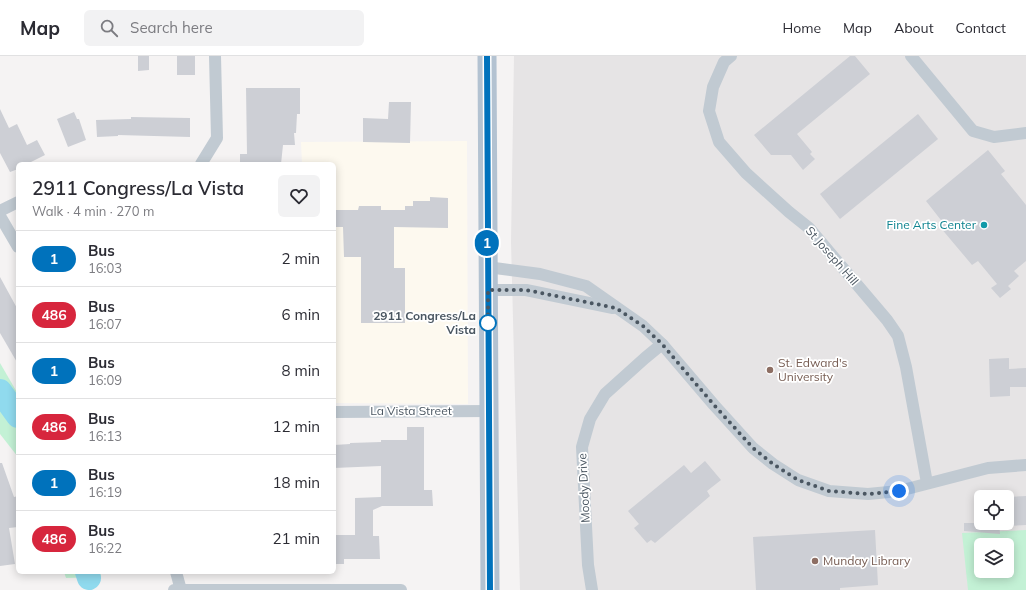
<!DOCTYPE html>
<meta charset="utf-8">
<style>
:root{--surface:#fff;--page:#f2f2f3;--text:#2b2b33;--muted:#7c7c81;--line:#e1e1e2}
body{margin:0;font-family:Mulish,sans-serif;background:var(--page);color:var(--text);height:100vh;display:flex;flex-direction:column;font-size:15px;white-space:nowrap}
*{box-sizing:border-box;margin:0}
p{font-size:13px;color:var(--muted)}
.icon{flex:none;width:22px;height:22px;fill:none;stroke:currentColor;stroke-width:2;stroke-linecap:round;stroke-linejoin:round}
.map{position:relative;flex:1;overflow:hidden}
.panel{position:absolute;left:16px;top:106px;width:320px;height:412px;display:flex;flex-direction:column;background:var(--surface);border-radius:6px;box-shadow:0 2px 10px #0003}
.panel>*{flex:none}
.badge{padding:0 8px;border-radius:13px;font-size:14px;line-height:26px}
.fabs{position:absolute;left:974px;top:434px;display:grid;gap:8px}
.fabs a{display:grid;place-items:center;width:40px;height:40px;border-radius:6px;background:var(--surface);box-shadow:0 2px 10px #0003;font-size:20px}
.you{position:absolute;width:20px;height:20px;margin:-10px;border:3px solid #fff;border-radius:50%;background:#1a73e8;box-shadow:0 0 0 6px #1a73e833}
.map>.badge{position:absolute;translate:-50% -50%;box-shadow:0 0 0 2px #fff}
.round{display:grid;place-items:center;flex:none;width:42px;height:42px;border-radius:6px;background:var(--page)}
.overview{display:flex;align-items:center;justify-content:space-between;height:68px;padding:0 16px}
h1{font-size:19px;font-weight:600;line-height:30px}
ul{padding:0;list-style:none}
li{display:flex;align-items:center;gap:12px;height:56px;padding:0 16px;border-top:1px solid var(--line)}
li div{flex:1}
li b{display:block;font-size:15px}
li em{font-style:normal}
li .badge{min-width:44px;font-weight:700;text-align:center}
header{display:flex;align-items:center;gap:24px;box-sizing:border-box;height:56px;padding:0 20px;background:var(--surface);border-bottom:1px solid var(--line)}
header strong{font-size:19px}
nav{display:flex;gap:22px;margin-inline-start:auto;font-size:14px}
.search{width:280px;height:36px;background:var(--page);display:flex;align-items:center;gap:10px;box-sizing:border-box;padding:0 14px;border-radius:6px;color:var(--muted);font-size:15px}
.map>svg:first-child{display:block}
</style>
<header>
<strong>Map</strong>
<div class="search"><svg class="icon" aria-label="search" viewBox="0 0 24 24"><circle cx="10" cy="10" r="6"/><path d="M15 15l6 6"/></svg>Search here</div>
<nav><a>Home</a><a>Map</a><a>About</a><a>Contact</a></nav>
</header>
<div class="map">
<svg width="1026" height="534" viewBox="0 0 1026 534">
<rect width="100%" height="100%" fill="#f5f3f3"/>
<polygon fill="#fdf9ef" points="467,85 468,348 334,347 334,108 302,108 301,86"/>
<path fill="#e6e4e5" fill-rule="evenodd" d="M 514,0 L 1026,0 L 1026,534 L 520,534 L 511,186 ZM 981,441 L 1007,441 L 1007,467 L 981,467 ZM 981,489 L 1007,489 L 1007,515 L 981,515 Z"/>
<g fill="#c3f1d5" fill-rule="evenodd">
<polygon points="0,307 18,338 18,401 0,378"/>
<path d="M 1026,474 L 1026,534 L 968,534 L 962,477 ZM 981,489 L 1007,489 L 1007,515 L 981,515 Z"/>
<polygon points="64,516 100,516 101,521 66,522"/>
</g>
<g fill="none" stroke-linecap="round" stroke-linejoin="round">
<g stroke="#90daee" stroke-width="24">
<polyline points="0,335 18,360"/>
<polyline points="87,516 89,522"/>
</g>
</g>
<g fill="#cdcfd5">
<polygon points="138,0 149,0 149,14 138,15"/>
<rect x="177" y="0" width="18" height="19"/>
<polygon points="850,0 855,0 870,18 797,78 812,96 810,98 815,103 803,114 791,99 771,99 754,79"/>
<polygon points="246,32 300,32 300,58 297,58 296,77 294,77 295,89 283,89 281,108 240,108 240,98 247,98"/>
<polygon points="389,46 411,46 410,87 363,86 363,62 388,63"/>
<polygon points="0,53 9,72 17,68 27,89 37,84 45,99 27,108 18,108 18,113 10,116 0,97"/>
<polygon points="74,56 77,63 79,63 86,84 68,91 57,63"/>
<polygon points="918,58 938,83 840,163 820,138"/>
<polygon points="131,61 190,62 190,81 118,79 118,80 97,81 96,64 131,63"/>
<polygon points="988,94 1005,115 1001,118 1026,149 1026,205 1014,215 1019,220 1008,230 1011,233 1000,242 991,232 997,228 978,205 972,209 940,171 944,168 926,145"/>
<polygon points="430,141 448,142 448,172 394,171 394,212 405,212 405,267 361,267 361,201 344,201 343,171 334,171 334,154 358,154 359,150 381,150 381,154 405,154 405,150 413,150 413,145 430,145"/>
<polygon points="0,221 18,254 18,308 0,277"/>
<polygon points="1009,302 1009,313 1026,312 1026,331 1010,331 1010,340 990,341 989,303"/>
<polygon points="407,371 424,371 424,434 432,434 433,450 382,450 373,454 373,480 379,480 380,503 344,503 344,508 334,508 334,479 355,479 355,442 381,441 381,410 334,412 334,389 350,388 350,387 381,386 381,384 407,384"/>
<polygon points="705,405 721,424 707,435 710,440 655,487 651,484 647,487 634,472 639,468 628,455 684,409 691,417"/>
<polygon points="0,407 2,407 14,441 18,440 18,471 9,472 15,508 0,510"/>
<polygon points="1026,440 1026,469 1007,470 1007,441"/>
<polygon points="964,467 999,467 1000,478 964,475"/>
<polygon points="875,474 878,529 840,532 840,534 756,534 753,481"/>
</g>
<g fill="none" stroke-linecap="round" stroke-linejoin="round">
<g stroke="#c1cad2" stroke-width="12">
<polyline points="731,0 724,6 713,31 709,55 719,86 746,117 789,156 809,172 887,264 898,280 906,311 927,427"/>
<polyline points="911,0 973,75 994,81 1026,77"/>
<polyline points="201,108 217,82 215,0"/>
<polyline points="0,155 18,146"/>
<polyline points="0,160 18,191"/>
<polyline points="487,211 540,218 586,230 643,270 662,288 714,349 753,392 773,408 798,424 829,435 868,438 899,435 988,412 1026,409"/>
<polyline points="488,234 526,234 613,252"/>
<polyline points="334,356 489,355"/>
<polyline points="176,516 181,534"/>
<polyline points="174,534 401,534"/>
<polyline points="592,534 588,509 582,391 590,363 605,338 645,302 662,288"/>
</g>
<polyline stroke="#b3c2d1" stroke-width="19" points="487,0 490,534"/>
</g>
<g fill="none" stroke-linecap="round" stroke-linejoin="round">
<g stroke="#fff" stroke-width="9">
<polyline id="line" points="487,0 490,534"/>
</g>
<use href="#line" stroke="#0072bc" stroke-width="6"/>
<polyline stroke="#4a5661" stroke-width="4" stroke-dasharray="0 7.2" points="488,267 488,270 488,234 526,234 616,252 643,270 662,288 714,349 753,392 773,408 798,424 829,435 868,438 899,435"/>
</g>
<circle fill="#0f9aa8" stroke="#fff" stroke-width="1.5" cx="984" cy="169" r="4"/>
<circle fill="#fff" stroke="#0072bc" stroke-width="2" cx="488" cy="267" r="8"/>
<g fill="#8d6e63" stroke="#fff" stroke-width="1.5">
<circle cx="770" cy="314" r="4"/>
<circle cx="815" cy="505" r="4"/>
</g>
<g text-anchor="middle" stroke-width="3.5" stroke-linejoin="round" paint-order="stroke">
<g font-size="12" fill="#0d838f" stroke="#fff" text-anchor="end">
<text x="976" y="173">Fine Arts Center</text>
</g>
<g font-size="12" fill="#4a5661" stroke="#fff">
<text transform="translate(832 200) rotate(49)" y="4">St Joseph Hill</text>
<text x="411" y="359">La Vista Street</text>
<text transform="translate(584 432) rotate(-93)" y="4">Moody Drive</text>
</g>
<g font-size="12" font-weight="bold" fill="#4a5661" stroke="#fff" text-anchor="end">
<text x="476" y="264">2911 Congress/La<tspan x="476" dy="14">Vista</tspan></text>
</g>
<g font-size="12" fill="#785e54" stroke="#fff" text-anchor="start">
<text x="778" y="311">St. Edward's<tspan x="778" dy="14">University</tspan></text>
<text x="823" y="509">Munday Library</text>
</g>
</g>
</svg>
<div class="fabs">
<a><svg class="icon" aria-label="locate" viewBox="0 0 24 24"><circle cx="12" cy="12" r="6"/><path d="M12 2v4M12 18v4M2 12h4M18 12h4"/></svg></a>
<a><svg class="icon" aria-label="layers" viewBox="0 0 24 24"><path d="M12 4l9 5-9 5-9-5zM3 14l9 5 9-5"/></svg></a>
</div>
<div class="you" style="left:899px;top:435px"></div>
<b class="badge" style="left:487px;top:187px;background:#0072bc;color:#fff">1</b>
<section class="panel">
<div class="overview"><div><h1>2911 Congress/La Vista</h1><p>Walk · 4 min · 270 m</p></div><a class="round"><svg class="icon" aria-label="heart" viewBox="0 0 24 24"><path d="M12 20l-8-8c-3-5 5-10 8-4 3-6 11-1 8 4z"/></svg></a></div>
<ul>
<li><span class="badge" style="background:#0072bc;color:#fff">1</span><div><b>Bus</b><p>16:03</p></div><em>2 min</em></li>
<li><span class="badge" style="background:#d7263d;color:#fff">486</span><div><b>Bus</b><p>16:07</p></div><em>6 min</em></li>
<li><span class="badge" style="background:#0072bc;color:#fff">1</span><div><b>Bus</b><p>16:09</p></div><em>8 min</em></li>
<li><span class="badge" style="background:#d7263d;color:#fff">486</span><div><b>Bus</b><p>16:13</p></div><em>12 min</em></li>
<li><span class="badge" style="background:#0072bc;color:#fff">1</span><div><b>Bus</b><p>16:19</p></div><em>18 min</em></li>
<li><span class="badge" style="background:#d7263d;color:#fff">486</span><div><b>Bus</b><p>16:22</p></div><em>21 min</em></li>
</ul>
</section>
</div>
